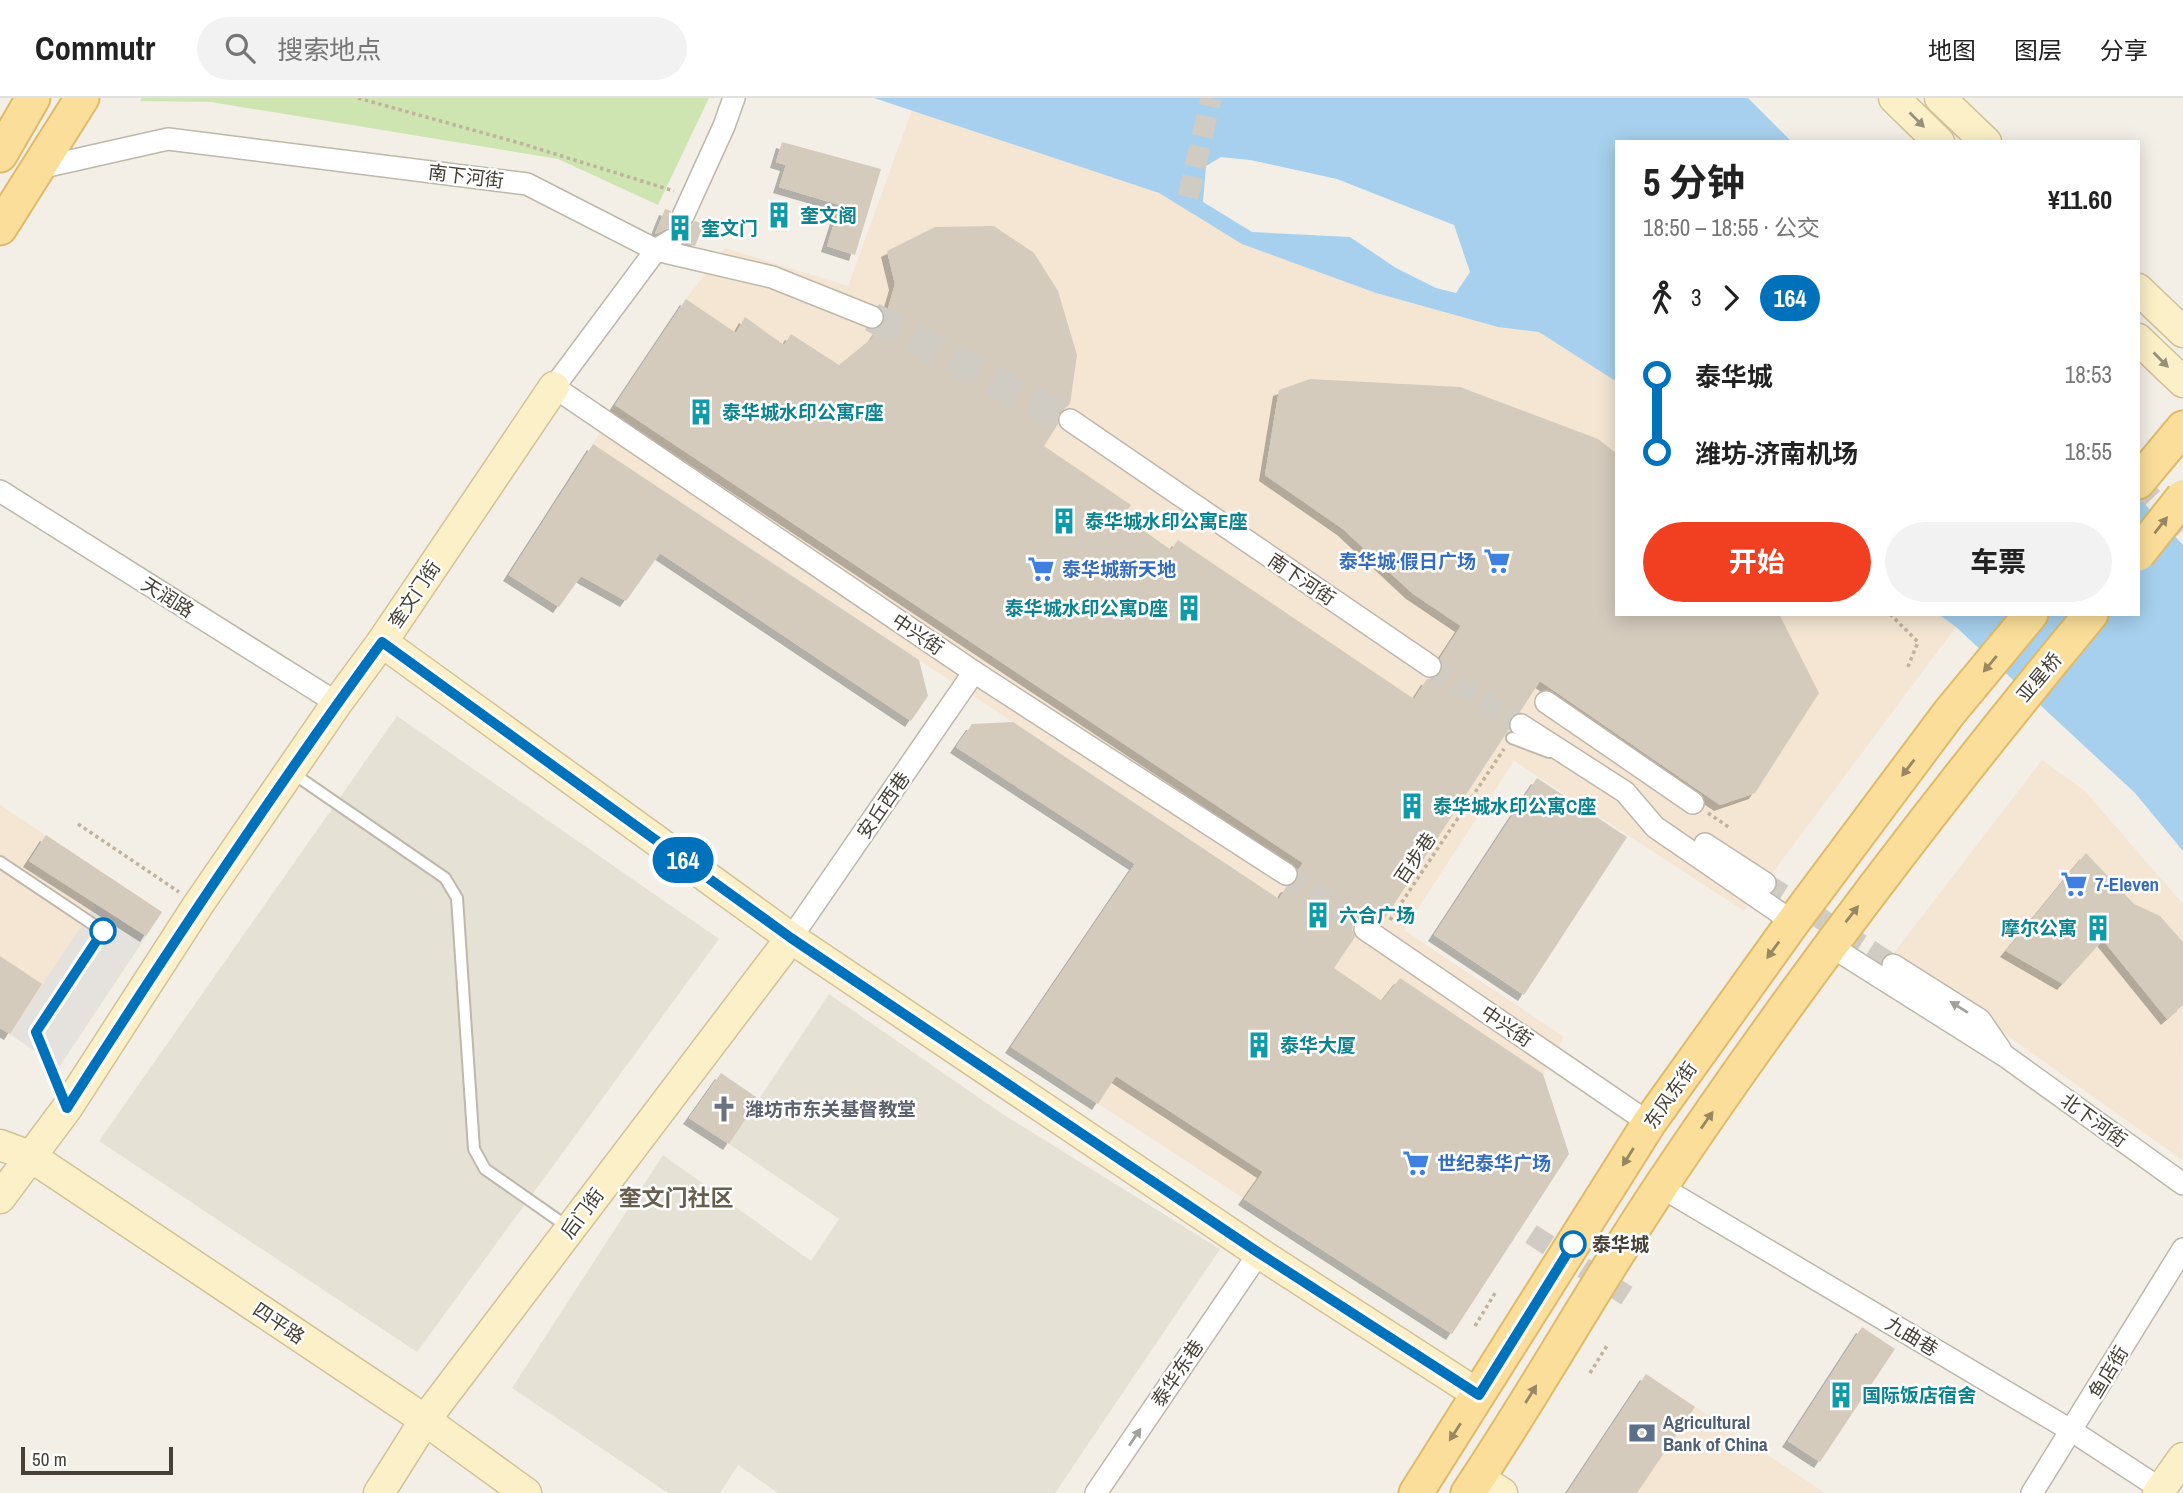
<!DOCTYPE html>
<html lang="zh">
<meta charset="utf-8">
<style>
:root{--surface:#fff;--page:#f2f2f2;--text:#222;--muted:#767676;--line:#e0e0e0;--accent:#f04021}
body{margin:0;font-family:"Archivo Narrow","Noto Sans SC",sans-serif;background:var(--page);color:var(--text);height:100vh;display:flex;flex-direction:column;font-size:26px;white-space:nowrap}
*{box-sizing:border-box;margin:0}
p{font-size:23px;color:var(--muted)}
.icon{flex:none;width:38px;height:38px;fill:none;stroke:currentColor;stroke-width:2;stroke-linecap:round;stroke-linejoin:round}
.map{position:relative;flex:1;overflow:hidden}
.drawer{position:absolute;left:1615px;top:42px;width:525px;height:476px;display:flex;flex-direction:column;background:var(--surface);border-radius:0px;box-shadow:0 4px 18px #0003}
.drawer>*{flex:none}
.badge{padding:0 14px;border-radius:23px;font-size:24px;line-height:46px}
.scale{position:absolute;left:21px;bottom:18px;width:152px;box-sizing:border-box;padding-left:7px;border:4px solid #464036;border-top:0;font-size:19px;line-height:24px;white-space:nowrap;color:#464036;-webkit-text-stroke:5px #fff;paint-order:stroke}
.map>.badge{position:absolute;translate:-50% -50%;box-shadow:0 0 0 4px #fff}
.legs{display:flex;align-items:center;gap:10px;height:77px;padding:0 28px;font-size:23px}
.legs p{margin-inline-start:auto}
.overview{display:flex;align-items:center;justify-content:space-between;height:119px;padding:0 28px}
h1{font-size:38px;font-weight:700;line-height:52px}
.button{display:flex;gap:14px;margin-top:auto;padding:14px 28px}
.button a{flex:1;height:80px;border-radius:42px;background:var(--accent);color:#fff;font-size:28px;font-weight:700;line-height:80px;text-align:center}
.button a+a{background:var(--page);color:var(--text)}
ul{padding:0 28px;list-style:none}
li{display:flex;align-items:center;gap:24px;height:77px;font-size:26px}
li i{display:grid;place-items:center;width:10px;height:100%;margin:0 9px;background:currentColor}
li i::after{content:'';width:18px;height:18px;margin:-9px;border:5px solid;border-radius:50%;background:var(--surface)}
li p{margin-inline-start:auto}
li:first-child i{background:linear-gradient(#0000 50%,currentColor 0)}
li:last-child i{background:linear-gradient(currentColor 50%,#0000 0)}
header{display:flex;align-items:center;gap:42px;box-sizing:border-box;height:98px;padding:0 35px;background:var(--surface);border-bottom:2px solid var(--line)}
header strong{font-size:33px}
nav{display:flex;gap:38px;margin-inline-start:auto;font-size:24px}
.search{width:490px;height:63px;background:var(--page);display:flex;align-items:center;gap:18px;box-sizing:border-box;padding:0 24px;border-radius:38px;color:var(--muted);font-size:26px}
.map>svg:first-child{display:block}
</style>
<header>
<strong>Commutr</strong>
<div class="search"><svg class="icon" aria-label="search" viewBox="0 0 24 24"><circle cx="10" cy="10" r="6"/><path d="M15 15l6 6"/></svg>搜索地点</div>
<nav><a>地图</a><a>图层</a><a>分享</a></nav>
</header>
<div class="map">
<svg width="2183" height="1395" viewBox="0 0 2183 1395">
<defs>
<filter id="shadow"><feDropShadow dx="-6" dy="6" stdDeviation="0" flood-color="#0004"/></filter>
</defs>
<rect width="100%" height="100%" fill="#f3efe7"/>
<g fill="#e6e1d5">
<polygon points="397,618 719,841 417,1254 99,1043"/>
<polygon points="829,896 1001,1015 1220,1151 1055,1395 778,1395 738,1367 720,1395 668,1395 512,1290 663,1057 811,1163 839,1121 729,1046"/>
</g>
<g fill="#f4e6d3">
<polygon points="912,12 1159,95 1242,146 1376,195 1498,229 1539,234 1617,284 1617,516 1938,516 1956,529 1744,813 1514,663 1404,832 1564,939 1543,976 1569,1056 1452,1236 1011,949 1165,725 593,346 615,307 686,201 725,150 848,188"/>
<polygon points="2042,662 2084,692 2183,806 2182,1062 1893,856"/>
<polygon points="0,707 162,814 59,969 0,930"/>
<polygon points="1646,1276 1825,1395 1567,1395"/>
</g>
<polygon fill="#e5e1dc" points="96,806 146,838 59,969 10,936"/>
<polygon fill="#cee5b2" points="142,0 709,0 658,107 558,61 211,4 140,3"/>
<g fill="#a6d0ed" fill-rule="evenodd">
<path d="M 874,0 L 1748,0 L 1792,44 L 1617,44 L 1617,284 L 1539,234 L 1498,229 L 1376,195 L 1242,146 L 1159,95 ZM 1221,59 L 1250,62 L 1337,81 L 1454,127 L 1470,174 L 1456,195 L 1436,190 L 1396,170 L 1350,139 L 1252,134 L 1203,104 L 1206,68 Z"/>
<polygon points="2139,400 2183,447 2183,753 2135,695 1956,529 1938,516 2138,516"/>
</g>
<g fill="#d4cbbd" filter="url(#shadow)">
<polygon points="782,44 881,71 855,157 827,148 840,107 779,89 786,67 776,64"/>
<polygon points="665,111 671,113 672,125 678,130 690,129 695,123 704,126 695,148 684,145 683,136 678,130 671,129 655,136"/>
<polygon points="994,128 1034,155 1058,193 1077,257 1070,306 1059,315 1058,326 1044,348 1131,407 1123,418 1171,452 1178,442 1414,601 1427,581 1435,580 1441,575 1443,568 1440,560 1461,528 1412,495 1343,431 1265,377 1279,292 1310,281 1460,289 1598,341 1617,356 1617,516 1779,516 1819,595 1755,695 1720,707 1540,583 1520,614 1510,619 1509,631 1385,820 1373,812 1369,819 1360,819 1354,824 1352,831 1355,839 1334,870 1382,903 1400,880 1543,976 1569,1056 1452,1236 1244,1101 1263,1074 1116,978 1098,1006 1011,949 1135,766 956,649 972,626 1013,624 1279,801 1286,789 1297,784 1298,772 1303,765 615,307 686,201 736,235 745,219 784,247 791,236 839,267 871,241 884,224 895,186 887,153 935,129"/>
<polygon points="593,346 919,562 928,598 911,623 660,455 626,503 581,478 559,509 509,477"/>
<polygon points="1537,680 1627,739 1524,897 1434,837"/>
<polygon points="46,737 162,814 146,838 29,763"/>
<polygon points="2086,755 2134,806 2160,818 2183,844 2183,907 2167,921 2103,842 2063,886 2006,853"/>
<polygon points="0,858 42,886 10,936 0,930"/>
<polygon points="721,975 759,1001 729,1046 689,1020"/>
<polygon points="1862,1229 1895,1251 1820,1364 1788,1343"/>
<polygon points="1646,1276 1695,1309 1637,1395 1567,1395"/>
</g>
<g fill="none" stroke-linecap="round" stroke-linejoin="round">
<g stroke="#d0ccc4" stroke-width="21" stroke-dasharray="21 10" stroke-linecap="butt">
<polyline points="1188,99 1211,0"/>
<polyline points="2138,385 2183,432"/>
<polyline points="1430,568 1521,627"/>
<polyline points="1286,776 1365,831"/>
<polyline points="1765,785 1893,867"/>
<polyline points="1531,1136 1635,1203"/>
</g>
<polyline stroke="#d0ccc4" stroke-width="30" stroke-dasharray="30 15" stroke-linecap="butt" points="872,219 1070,322"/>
<g stroke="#beb7aa" stroke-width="14">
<g id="lane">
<polyline points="1512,640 1549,654"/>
<polyline points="291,674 445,780 457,800 474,1051 485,1071 568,1129"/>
<polyline points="0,764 103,833 36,934 64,1004"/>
</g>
</g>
<g stroke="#beb7aa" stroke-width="24">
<g id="street">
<polyline points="39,70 168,41 527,86 656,152 772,179 872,219"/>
<polyline points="683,118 724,28 734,0"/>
<polyline points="672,142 656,152 554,289 974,574 1286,776"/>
<polyline points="1070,322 1430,568"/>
<polyline points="0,393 337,605"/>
<polyline points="1546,604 1693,705"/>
<polyline points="1521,627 1625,694 1655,729 1793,824"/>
<polyline points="1705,746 1765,785"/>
<polyline points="1365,831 1649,1025"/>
<polyline points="791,840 974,574"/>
<polyline points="1829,847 2005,958 2183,1086"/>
<polyline points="1893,867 1980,922 2000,951"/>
<polyline points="1661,1089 2072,1333 2161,1391"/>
<polyline points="1096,1395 1259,1155"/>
<polyline points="2032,1395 2183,1151"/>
</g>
</g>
<g stroke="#d1c298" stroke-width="33">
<g id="secondary">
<polyline points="1894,0 1939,44"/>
<polyline points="1940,0 1986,44"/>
<polyline points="2138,191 2183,234"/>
<polyline points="2138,241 2183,284"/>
<polyline points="382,544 791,840 1259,1155 1479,1297"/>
<polyline points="0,1047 30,1058 425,1322 526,1395"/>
<polyline points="0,1100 67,1010 198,807 337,605 382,544 554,289"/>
<polyline points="1479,1380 1502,1395"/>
<polyline points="379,1395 425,1322 791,840"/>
<polyline points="2158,1395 2183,1360"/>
</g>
</g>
<g stroke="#debb6a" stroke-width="37">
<g id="primary">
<polyline points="0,57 33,0"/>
<polyline points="0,130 82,0"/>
<polyline points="2138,384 2183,330"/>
<polyline points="1416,1395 1649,1025 1793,824 1949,615 2031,516"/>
<path d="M 1468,1395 C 1536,1294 1594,1188 1661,1088 C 1794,889 1939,700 2091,516"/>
</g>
</g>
<g stroke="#bfb39c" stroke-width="3.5" stroke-dasharray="3.5 3.5" stroke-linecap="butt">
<polyline points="358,0 523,46 674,93"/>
<polyline points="1890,516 1918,544 1907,571"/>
<polyline points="1708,715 1730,730"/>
<polyline points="78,726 179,794"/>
<polyline points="1390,822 1504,651"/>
<polyline points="1475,1228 1495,1195"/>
<polyline points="1590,1275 1608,1246"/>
</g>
<use href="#lane" stroke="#fff" stroke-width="10"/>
<use href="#street" stroke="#fff" stroke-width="21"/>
<use href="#secondary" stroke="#fcf0c8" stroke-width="30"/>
<use href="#primary" stroke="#fade99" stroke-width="33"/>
<g stroke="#debb6a" stroke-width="37" stroke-linecap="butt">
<polyline id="primary-bridge" points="2138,456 2183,399"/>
</g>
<use href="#primary-bridge" stroke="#fade99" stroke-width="33"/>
</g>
<defs><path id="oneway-solid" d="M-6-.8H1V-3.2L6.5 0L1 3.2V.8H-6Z" transform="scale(1.75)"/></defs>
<g fill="#988f78">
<use href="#oneway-solid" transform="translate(1917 22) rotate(45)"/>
<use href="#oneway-solid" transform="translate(2161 262) rotate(45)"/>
</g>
<g fill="#978763">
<use href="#oneway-solid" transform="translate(2161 427) rotate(-52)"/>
<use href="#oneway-solid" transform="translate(1990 566) rotate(130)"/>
<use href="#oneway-solid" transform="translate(1908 670) rotate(127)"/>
<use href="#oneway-solid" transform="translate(1852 816) rotate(-52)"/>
<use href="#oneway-solid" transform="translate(1773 852) rotate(126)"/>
<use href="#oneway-solid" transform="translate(1707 1022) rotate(-55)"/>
<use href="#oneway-solid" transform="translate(1628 1059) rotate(122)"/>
<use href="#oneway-solid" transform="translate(1531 1296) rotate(-58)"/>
<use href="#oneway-solid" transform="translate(1455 1334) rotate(123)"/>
</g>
<g fill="#a2a09a">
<use href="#oneway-solid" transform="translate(1959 909) rotate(-148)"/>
<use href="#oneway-solid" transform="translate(1135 1339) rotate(-56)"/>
</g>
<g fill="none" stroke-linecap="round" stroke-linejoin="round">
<g stroke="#fff" stroke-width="16">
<path id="line-1" d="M 103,833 L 36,934 L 67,1010 C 168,852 271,696 382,544 L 791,840 L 1259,1155 L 1479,1297 L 1573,1146"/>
</g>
<use href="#line-1" stroke="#0072bc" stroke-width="10"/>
</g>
<defs>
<g id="building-bare" transform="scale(2.1)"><path d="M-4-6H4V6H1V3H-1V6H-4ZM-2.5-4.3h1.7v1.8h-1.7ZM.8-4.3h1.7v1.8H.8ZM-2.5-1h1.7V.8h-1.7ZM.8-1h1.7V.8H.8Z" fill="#0f9aa8" stroke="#fff" stroke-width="2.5" paint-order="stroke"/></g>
<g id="supermarket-bare" transform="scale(2.1)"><path d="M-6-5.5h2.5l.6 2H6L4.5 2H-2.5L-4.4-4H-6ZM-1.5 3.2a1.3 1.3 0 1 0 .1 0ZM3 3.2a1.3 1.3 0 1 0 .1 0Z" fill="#3f7fe0" stroke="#fff" stroke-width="2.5" paint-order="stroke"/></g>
<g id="church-bare" transform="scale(2.1)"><path d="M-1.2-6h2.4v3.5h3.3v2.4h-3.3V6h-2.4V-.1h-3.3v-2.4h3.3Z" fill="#6b7280" stroke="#fff" stroke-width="2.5" paint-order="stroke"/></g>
<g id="bank-bare" transform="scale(2.1)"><path d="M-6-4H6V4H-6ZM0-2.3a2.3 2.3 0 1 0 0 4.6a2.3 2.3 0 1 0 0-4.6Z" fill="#5c6f8a" stroke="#fff" stroke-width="2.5" paint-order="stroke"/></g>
</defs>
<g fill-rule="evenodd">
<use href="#building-bare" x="779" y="117"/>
<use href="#building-bare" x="680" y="130"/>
<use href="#building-bare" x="701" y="314"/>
<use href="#building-bare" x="1064" y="423"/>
<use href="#supermarket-bare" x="1497" y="463"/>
<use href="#supermarket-bare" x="1041" y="471"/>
<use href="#building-bare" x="1189" y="510"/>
<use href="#building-bare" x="1412" y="708"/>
<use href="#supermarket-bare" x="2074" y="786"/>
<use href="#building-bare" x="1318" y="817"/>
<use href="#building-bare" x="2098" y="830"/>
<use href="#building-bare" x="1259" y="947"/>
<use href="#church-bare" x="724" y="1011"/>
<use href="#supermarket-bare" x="1416" y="1065"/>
<use href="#building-bare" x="1841" y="1297"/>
<use href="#bank-bare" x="1642" y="1335"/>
</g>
<g fill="#fff" stroke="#0072bc" stroke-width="3.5">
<circle cx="103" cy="833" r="12"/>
<circle cx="1573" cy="1146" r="12"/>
</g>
<g text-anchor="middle" stroke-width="5" stroke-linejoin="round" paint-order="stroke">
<g font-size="19" fill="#464036" stroke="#fff">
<text transform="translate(466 78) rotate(7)" y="7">南下河街</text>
<text transform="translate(1302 481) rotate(34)" y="7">南下河街</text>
<text transform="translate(414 496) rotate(-56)" y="7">奎文门街</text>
<text transform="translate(168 499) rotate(32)" y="7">天润路</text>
<text transform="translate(918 536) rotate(34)" y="7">中兴街</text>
<text transform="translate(2039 579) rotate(-50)" y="7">亚星桥</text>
<text transform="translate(883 707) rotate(-55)" y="7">安丘西巷</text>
<text transform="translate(1415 760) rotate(-56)" y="7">百步巷</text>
<text transform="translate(1507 928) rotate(34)" y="7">中兴街</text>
<text transform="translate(1670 997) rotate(-55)" y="7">东风东街</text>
<text transform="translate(2094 1022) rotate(36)" y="7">北下河街</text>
<text transform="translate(582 1115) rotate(-53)" y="7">后门街</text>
<text transform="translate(279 1225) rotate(34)" y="7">四平路</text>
<text transform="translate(1912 1238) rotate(31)" y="7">九曲巷</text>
<text transform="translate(2108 1274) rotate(-59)" y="7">鱼店街</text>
<text transform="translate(1177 1275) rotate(-56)" y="7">泰华东巷</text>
</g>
<g font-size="19" font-weight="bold" fill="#0d838f" stroke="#fff" text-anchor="start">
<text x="800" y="124">奎文阁</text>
<text x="701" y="137">奎文门</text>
<text x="722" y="321">泰华城水印公寓F座</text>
<text x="1085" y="430">泰华城水印公寓E座</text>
<text x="1168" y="517" text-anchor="end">泰华城水印公寓D座</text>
<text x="1433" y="715">泰华城水印公寓C座</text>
<text x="1339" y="824">六合广场</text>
<text x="2077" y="837" text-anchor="end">摩尔公寓</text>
<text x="1280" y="954">泰华大厦</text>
<text x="1862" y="1304">国际饭店宿舍</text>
</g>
<g font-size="19" font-weight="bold" fill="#366cbe" stroke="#fff" text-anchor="start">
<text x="1476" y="470" text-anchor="end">泰华城·假日广场</text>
<text x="1062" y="478">泰华城新天地</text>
<text x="2095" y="793">7-Eleven</text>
<text x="1437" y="1072">世纪泰华广场</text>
</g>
<g font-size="19" font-weight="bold" fill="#5b616d" stroke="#fff" text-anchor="start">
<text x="745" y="1018">潍坊市东关基督教堂</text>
</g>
<g font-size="19" font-weight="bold" fill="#464036" stroke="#fff" text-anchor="start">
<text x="1592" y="1153">泰华城</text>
</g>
<g font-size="19" font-weight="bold" fill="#4e5e75" stroke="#fff" text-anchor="start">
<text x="1663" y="1331">Agricultural<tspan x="1663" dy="22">Bank of China</tspan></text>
</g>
<g font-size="23" font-weight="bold" fill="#685e4e" stroke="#fff">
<text x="676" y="1108">奎文门社区</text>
</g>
</g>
</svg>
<div class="scale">50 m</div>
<b class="badge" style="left:683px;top:762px;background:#0072bc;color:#fff">164</b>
<section class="drawer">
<div class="overview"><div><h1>5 分钟</h1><p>18:50 – 18:55 · 公交</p></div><b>¥11.60</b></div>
<div class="legs"><svg class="icon" aria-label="walk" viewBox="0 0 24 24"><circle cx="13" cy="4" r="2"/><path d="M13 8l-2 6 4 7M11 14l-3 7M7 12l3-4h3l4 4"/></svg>3<svg class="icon" aria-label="forward" viewBox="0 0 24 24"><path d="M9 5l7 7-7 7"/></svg><b class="badge" style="background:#0072bc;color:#fff">164</b></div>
<ul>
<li><i style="color:#0072bc"></i><b>泰华城</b><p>18:53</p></li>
<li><i style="color:#0072bc"></i><b>潍坊-济南机场</b><p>18:55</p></li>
</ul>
<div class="button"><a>开始</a><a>车票</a></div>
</section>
</div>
